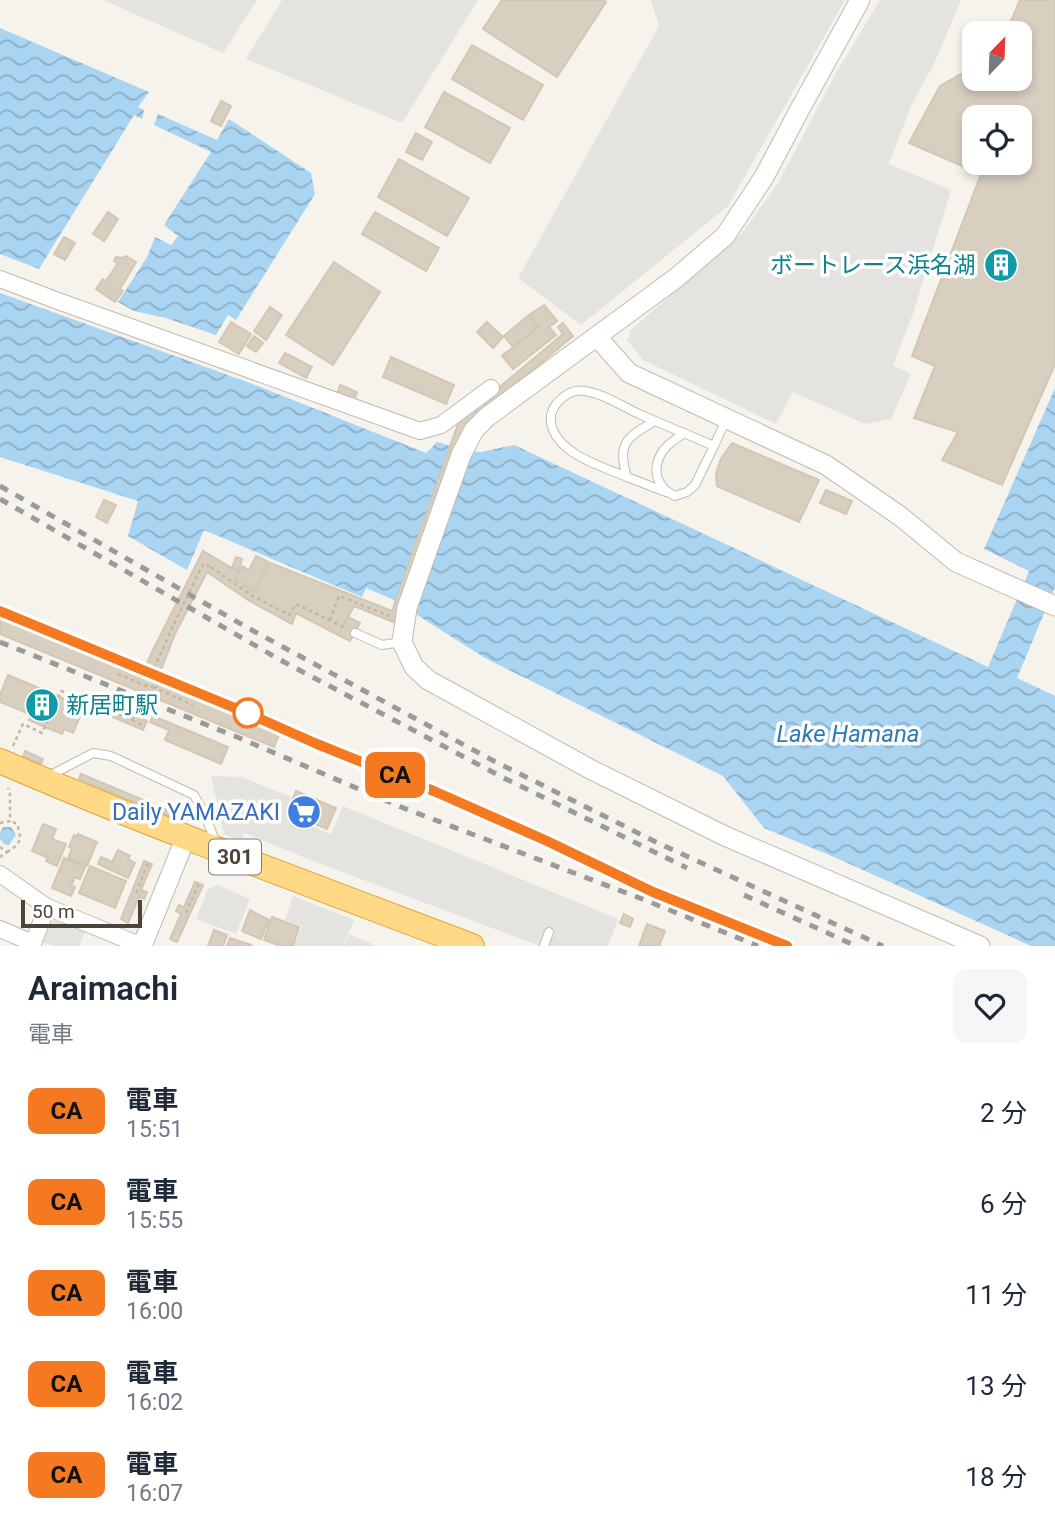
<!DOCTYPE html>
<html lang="ja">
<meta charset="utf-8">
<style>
:root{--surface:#fff;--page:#f6f6f7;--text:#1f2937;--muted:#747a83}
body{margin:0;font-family:Roboto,"Noto Sans JP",sans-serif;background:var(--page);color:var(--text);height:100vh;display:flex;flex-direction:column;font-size:26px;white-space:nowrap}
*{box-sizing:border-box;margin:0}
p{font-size:23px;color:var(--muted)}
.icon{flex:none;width:38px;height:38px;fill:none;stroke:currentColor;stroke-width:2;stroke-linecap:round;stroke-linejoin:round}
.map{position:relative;height:946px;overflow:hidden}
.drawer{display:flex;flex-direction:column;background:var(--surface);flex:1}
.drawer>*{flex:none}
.badge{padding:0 14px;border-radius:10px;font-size:24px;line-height:46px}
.needle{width:46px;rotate:23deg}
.tools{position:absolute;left:962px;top:21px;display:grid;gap:14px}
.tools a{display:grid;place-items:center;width:70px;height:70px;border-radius:14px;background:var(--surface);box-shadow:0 4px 10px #0003;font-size:35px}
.scale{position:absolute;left:21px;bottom:18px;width:121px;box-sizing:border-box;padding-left:7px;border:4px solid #4b4439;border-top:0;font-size:19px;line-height:24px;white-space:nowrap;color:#4b4439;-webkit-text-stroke:5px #fff;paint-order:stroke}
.map>.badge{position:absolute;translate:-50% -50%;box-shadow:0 0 0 4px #fff}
.round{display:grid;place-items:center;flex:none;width:74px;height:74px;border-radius:14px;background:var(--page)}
.overview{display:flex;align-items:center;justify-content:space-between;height:119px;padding:0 28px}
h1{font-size:33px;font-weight:600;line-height:52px}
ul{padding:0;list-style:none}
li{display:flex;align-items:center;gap:21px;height:91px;padding:0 28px}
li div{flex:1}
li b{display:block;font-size:26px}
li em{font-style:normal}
li .badge{min-width:77px;font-weight:700;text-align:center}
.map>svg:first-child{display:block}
</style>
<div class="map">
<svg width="1055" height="946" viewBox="0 0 1055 946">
<defs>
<pattern id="water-waves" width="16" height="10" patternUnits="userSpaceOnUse" patternTransform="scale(1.75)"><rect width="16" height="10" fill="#a9d4f2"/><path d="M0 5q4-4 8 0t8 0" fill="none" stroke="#8caec5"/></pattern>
</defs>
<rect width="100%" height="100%" fill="#f6f3ec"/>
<g fill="#e5e3e0">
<polygon points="103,0 257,0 223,53"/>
<polygon points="282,0 478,0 402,123 246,59"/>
<polygon points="651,0 845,0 728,206 581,325 518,278 659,26"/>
<polygon points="880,0 961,0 934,64 911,106 889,164 951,190 914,311 893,365 911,374 891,419 865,424 793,392 776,424 643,360 627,340 632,329 742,233 778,183 836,73"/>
<polygon points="211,776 242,777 291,797 285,814 331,834 343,806 618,919 608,946 540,946 305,858 245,833 241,841 224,834"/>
<polygon points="218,885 250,899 236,934 196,919 208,889"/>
<polygon points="293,896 354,920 343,946 294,946 302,926 285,920"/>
<polygon points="59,917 86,929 79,946 53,946 43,942 52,921"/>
<polygon points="349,934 377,946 344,946"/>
</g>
<g fill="url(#water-waves)">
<polygon points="0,28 149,92 138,107 144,110 142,119 134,115 39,269 0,254"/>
<polygon points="158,114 217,140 229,119 311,173 315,194 236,320 228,315 216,335 166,318 134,311 118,302 147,257 155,237 171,245 178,236 164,225 211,152 154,125"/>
<polygon points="0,293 250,383 426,453 437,442 469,451 481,452 514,445 988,667 1029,571 984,549 1055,388 1055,587 1017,678 1055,696 1055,946 1031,946 841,860 764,828 723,776 485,658 392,599 366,588 362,597 204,530 187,570 128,536 138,501 0,457"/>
<polygon points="3,827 11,827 16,835 9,845 4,844 0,839 0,833"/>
</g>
<g fill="#d8cfc1" stroke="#d3c7b4" stroke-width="2" fill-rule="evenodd">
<polygon points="502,0 603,0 606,2 557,77 483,29"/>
<path d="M 1020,0 L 1055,0 L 1055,364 L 1002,485 L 942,460 L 958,432 L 914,418 L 935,366 L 912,356 L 981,174 L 909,143 L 940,86 L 975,66 L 975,79 L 1020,79 L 1020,33 L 1006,33 ZM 975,117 L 1020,117 L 1020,163 L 975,163 Z"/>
<polygon points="472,45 543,85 523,120 452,79"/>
<polygon points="444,92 510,128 490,163 425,127"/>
<polygon points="221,101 231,106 221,126 211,121"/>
<polygon points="416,133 432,142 422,160 406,152"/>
<polygon points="399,159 469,198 447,236 378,197"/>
<polygon points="108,212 118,219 104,241 93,234"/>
<polygon points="375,212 439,248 426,271 362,234"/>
<polygon points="64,237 75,243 65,260 54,254"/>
<polygon points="126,256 136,262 120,289 123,291 115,302 96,289 103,279 106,281 118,263 114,261 116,257 122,258"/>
<polygon points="334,262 380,292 333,365 286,335"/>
<polygon points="544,305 557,321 549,327 556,335 513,369 502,356 538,327 529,315"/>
<polygon points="270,307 282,315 266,340 254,331"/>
<polygon points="529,315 538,327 513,347 504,336"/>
<polygon points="231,322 251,334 239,354 219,342"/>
<polygon points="487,322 503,337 493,348 477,332"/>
<polygon points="563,323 573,336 465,427 393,622 354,606 338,635 296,613 292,624 248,600 207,572 175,634 156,683 196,699 193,708 152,691 140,718 147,721 143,730 94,709 98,699 127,712 138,687 111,675 114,666 141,677 151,654 203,551 238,572 235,579 254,591 268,562 392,611 459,421 563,334 558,327"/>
<polygon points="254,336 263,343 256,352 247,346"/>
<polygon points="285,353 312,367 306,378 279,363"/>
<polygon points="391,357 454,385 446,404 383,377"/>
<polygon points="340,385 357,392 354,401 337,394"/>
<polygon points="732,443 819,480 799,522 717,486 716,476 717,470 721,459"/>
<polygon points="826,490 852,501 846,514 820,503"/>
<polygon points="104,500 116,505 107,523 96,517"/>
<polygon points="256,556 268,562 254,591 235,579 242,566 249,570"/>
<polygon points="236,557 242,559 238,571 232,568"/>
<polygon points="0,611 63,637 65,631 244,705 242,711 282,728 274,747 0,634"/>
<polygon points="348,617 360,623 350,641 338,635"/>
<polygon points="8,675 84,707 73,733 64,729 62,734 45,727 29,720 32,715 0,702 0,695"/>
<polygon points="153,716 228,747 221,764 165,740 169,730 150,722"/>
<polygon points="25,751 43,759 41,764 23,757"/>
<polygon points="81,774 177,814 175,819 79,779"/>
<polygon points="296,791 336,808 327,829 287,812"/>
<polygon points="43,824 56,829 52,839 66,844 57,866 46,861 48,858 32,851"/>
<polygon points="78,834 97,842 87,866 68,858 72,849 69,847 74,835 77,837"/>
<polygon points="118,850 130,856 128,859 135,863 128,878 98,864 101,857 112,862"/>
<polygon points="64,858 85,867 80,879 75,877 71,886 75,887 71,896 52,888"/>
<polygon points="144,861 152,864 141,890 147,892 144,899 139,897 128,923 121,919"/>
<polygon points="90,866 126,881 115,908 79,893"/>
<polygon points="195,882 203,885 177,942 170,939 181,914 176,911 179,905 184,907"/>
<polygon points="250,910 269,920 261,939 242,931"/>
<polygon points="624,914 633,919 630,927 620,923"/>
<polygon points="272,917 299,927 293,946 281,946 264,940"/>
<polygon points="647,924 665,931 659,946 639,946"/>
<polygon points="214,930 227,935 223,946 208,946"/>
<polygon points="230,938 251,945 250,946 227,946"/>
</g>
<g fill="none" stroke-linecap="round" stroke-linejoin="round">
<g stroke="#c2bbae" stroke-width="10">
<g id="service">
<path d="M 655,421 C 628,437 616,442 627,477 C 601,466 557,454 551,423 C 550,416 552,409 557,403 C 564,395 574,389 585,391 C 604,394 622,406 639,414 C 664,425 689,435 714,446 L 726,420"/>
<path d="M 684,433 C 676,439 667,444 662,452 C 651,470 657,488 675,496 L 687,492 L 695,485 L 714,446"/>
<polyline points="627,477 666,492"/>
<polyline points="355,633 382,645 402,642"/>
<polyline points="47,777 93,753 111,756 194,795 205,815 216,843"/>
<polyline points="544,946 549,932"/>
</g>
</g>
<g stroke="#c2bbae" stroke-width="18">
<g id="minor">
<polyline points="0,279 58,301 420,431 441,425 491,388"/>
<polyline points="0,874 47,907 142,946"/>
<polyline points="0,929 33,943"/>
<polyline points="32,946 47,907"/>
</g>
</g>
<g stroke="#c2bbae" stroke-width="21">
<g id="tertiary">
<polyline points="860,0 800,109 764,177 725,236 676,278 487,417 474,430 461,455 407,608 402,642 414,667 428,680 590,769 725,836 980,946"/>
<polyline points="597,337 629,373 826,465 900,516 956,562 1055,606"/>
<polyline points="142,946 186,837"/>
</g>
</g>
<g stroke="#e0a43c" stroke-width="26">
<path id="trunk" d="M 0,761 C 155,828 314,886 472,946"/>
</g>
<g stroke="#c4b79f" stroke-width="2.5" stroke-dasharray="3.5 3.5" stroke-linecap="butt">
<polyline points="211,567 253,596 289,615 296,604 346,628"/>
<polyline points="330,620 339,596 390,616"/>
<polyline points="118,674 139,683 153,687 154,685 158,687"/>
<polyline points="153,687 193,705"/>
<polyline points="132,720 142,725"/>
<polyline points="13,746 23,724 42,733 61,691 132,720 134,713"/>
<polyline points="0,823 10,821 10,795 8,788"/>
<polyline points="0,847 7,852 0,857"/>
<path d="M 7,852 C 21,844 22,839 17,824 L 11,821"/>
<polyline points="136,893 149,861"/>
<polyline points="186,913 200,881"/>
</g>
<use href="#service" stroke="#fff" stroke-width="8"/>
<use href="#minor" stroke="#fff" stroke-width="16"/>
<use href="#tertiary" stroke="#fff" stroke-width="19"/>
<use href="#trunk" stroke="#ffd985" stroke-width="24"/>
<g stroke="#9a9a9a" stroke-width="5" stroke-dasharray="9 9" stroke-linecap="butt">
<polyline points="0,486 248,628 492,760 660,844 883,946"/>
<polyline points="0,499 284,662 502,777 687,868"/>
<polyline points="0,611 247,713 317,744 436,792 547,841 654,892 787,946"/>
<polyline points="0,642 237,737 401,807 650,902 758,946"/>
<polyline points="744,895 856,946"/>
</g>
<polyline stroke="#c4b79f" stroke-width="2.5" stroke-dasharray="3.5 3.5" stroke-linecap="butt" points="134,713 173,626 203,564 211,567"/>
</g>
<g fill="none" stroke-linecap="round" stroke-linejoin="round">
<g stroke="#fff" stroke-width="16">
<polyline id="line" points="0,611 247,713 317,744 436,792 547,841 653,892 787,946"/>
</g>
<use href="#line" stroke="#f47921" stroke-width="10"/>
</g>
<defs>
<g id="building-disc" transform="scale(1.75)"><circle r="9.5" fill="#0f9aa8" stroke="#fff"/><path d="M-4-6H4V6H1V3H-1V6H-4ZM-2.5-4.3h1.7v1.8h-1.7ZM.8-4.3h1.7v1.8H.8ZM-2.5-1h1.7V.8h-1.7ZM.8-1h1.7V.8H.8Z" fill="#fff"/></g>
<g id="supermarket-disc" transform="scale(1.75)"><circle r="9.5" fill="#3f7fe0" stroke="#fff"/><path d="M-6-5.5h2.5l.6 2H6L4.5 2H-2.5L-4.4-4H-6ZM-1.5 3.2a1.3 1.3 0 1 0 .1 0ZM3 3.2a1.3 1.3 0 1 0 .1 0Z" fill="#fff"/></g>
</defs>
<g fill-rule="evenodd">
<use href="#building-disc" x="1001" y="265"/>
<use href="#building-disc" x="42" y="705"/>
<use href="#supermarket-disc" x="304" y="812"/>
</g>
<circle fill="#fff" stroke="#f47921" stroke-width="3.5" cx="248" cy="713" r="14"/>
<g text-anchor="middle" stroke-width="7" stroke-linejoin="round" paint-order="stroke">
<rect fill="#fff" stroke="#817c74" stroke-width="2" x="209" y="839.5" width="52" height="35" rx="5"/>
<g font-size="21" font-weight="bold" fill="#4b4439">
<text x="235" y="864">301</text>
</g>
<g font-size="23" fill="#0d838f" stroke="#fff" text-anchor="end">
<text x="976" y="273">ボートレース浜名湖</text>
<text x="66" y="713" text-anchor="start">新居町駅</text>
</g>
<g font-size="23" fill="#366cbe" stroke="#fff" text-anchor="end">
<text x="280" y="820">Daily YAMAZAKI</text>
</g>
<g font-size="24" font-style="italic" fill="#2e7ab2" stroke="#fff">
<text x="848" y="742">Lake Hamana</text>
</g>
</g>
</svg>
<div class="tools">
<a><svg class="needle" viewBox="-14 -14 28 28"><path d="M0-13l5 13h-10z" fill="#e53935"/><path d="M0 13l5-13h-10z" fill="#747a83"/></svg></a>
<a><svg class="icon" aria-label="locate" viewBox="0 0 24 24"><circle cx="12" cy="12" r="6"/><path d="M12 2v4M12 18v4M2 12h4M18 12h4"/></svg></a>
</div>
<div class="scale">50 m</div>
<b class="badge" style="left:395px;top:775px;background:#f47921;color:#111">CA</b>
</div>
<section class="drawer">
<div class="overview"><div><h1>Araimachi</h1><p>電車</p></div><a class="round"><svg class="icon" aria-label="heart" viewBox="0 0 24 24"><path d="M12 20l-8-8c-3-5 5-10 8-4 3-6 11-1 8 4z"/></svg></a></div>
<ul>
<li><span class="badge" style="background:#f47921;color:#111">CA</span><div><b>電車</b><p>15:51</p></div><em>2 分</em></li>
<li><span class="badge" style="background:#f47921;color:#111">CA</span><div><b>電車</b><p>15:55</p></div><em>6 分</em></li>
<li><span class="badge" style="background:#f47921;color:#111">CA</span><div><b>電車</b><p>16:00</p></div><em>11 分</em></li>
<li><span class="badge" style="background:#f47921;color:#111">CA</span><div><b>電車</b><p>16:02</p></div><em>13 分</em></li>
<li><span class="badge" style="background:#f47921;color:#111">CA</span><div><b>電車</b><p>16:07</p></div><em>18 分</em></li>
</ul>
</section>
